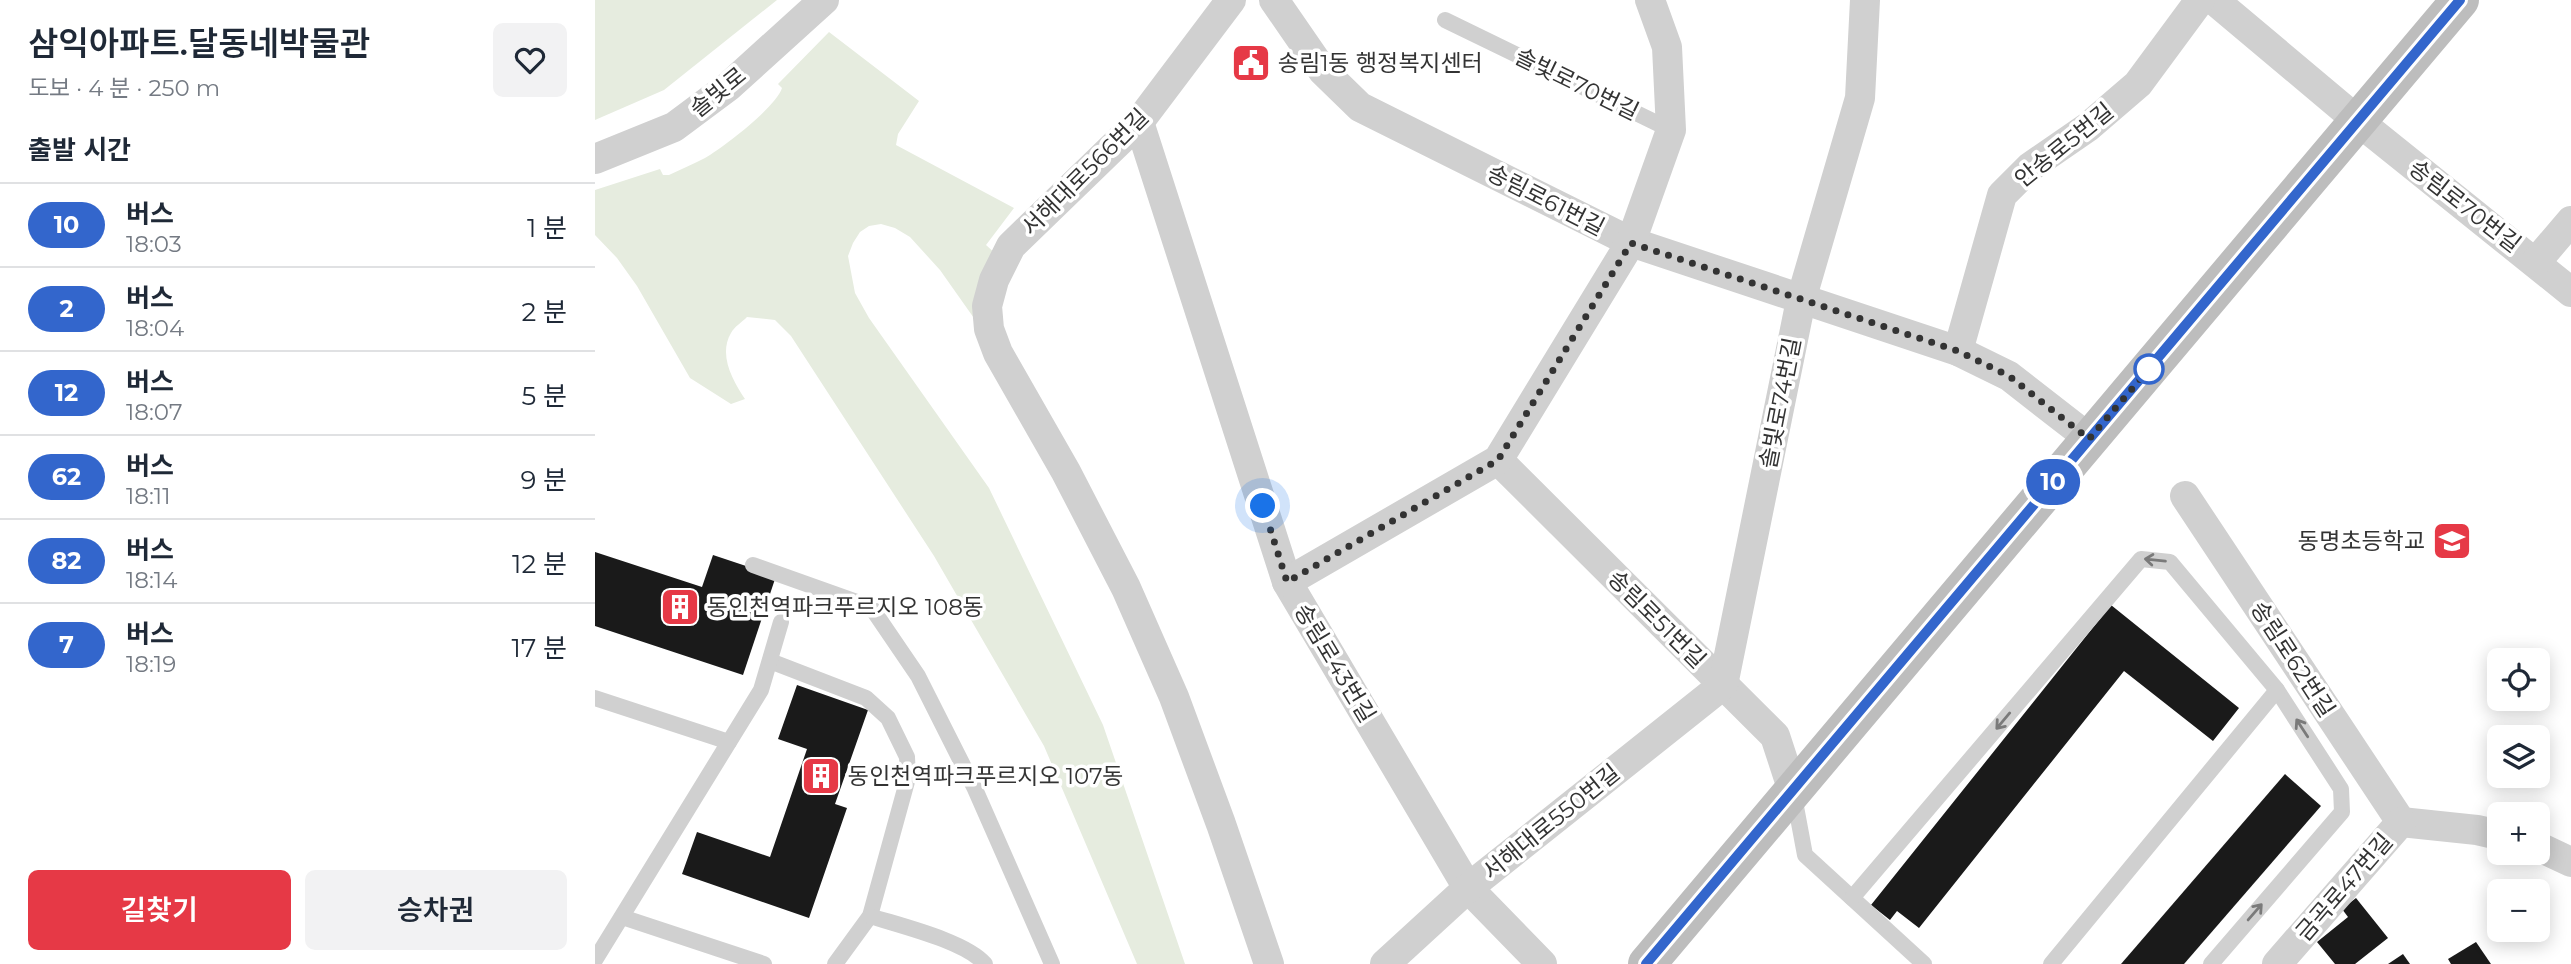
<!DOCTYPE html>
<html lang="ko">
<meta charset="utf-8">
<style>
:root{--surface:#fff;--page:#f2f2f3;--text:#1f2937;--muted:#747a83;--line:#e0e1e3;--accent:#e63946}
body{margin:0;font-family:Montserrat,"Noto Sans KR",sans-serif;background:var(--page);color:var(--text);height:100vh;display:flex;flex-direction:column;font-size:26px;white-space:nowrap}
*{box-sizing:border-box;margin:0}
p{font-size:23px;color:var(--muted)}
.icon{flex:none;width:38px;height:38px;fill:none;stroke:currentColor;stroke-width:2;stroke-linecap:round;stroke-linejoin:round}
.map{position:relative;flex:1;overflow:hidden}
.drawer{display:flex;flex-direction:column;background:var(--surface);width:595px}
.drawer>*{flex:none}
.badge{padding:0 14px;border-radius:23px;font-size:24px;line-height:46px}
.tools{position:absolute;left:1892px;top:648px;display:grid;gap:14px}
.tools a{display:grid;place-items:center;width:63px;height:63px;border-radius:10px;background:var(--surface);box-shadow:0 4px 18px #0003;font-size:35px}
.you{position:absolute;width:35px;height:35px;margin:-18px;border:5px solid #fff;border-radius:50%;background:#1a73e8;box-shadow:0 0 0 10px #1a73e833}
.map>.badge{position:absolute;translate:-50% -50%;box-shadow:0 0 0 4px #fff}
h2{padding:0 28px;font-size:26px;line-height:63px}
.round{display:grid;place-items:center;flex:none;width:74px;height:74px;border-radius:10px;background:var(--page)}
.headline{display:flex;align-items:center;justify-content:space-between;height:119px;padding:0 28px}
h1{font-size:33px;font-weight:600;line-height:52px}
.cta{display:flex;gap:14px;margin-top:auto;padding:14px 28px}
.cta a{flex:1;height:80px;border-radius:10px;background:var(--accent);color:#fff;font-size:28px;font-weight:600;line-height:80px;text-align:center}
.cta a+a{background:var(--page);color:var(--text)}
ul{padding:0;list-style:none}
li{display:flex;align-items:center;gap:21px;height:84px;padding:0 28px;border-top:2px solid var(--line)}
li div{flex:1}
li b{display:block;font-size:26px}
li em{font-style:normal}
li .badge{min-width:77px;font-weight:700;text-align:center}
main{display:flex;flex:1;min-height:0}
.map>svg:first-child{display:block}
</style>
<main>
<section class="drawer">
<div class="headline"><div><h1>삼익아파트.달동네박물관</h1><p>도보 · 4 분 · 250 m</p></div><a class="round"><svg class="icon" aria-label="heart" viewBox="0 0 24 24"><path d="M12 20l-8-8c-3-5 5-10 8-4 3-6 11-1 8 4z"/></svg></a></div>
<h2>출발 시간</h2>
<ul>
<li><span class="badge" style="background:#36c;color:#fff">10</span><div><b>버스</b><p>18:03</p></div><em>1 분</em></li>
<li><span class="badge" style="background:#36c;color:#fff">2</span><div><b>버스</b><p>18:04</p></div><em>2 분</em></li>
<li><span class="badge" style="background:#36c;color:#fff">12</span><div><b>버스</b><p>18:07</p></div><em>5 분</em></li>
<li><span class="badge" style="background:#36c;color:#fff">62</span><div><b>버스</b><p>18:11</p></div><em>9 분</em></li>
<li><span class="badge" style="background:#36c;color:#fff">82</span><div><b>버스</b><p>18:14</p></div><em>12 분</em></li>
<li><span class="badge" style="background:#36c;color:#fff">7</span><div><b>버스</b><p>18:19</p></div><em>17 분</em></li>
</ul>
<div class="cta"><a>길찾기</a><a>승차권</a></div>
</section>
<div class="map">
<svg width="1976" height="964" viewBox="0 0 1976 964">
<rect width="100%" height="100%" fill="#fff"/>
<g fill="#e6ecdf">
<polygon points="0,0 182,0 69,90 0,120"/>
<path d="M 234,32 L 324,101 L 303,134 L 301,145 L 419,208 L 391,245 L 402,255 L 381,321 L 345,270 L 315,237 L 300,228 L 286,224 L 274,226 L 265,232 L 258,243 L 253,256 L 260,293 L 274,318 L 394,488 L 508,725 L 590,964 L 542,964 L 449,746 L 339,556 L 196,336 L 180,320 L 152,317 C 147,322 139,327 136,333 C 123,355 138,381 150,399 L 136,404 L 95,378 L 42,286 L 22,258 L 0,235 L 0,190 L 65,169 L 68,175 L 74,175 C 86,169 99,164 110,158 C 129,147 181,107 187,88 L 183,84 Z"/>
</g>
<g fill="#1a1a1a">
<polygon points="0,552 107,587 118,555 181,576 148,675 0,626"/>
<polygon points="1516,605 1644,708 1618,741 1529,671 1324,928 1302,911 1295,920 1276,905"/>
<polygon points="202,685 273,710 240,804 252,808 214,918 87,874 102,832 175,857 212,749 183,739"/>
<polygon points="1690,774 1726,806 1589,964 1526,964"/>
<polygon points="1761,898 1793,938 1760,964 1740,964 1722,942 1753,917 1747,909"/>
<polygon points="1881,942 1896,964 1856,964 1853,959"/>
<polygon points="1808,954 1815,964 1793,964"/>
</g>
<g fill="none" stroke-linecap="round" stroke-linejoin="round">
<g stroke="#d0d0d0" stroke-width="16">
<polyline points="850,20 1076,130"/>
<polyline points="158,565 276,607 323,676 380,789 457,964"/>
<polyline points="175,661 271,698 293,718 312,757 313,778 275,916 240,964"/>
<polyline points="0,698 134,742"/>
<polyline points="1199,796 1210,855 1329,964"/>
<polyline points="1257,898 1546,559 1575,562 1682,690 1746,789 1747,812 1616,964"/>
<path d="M 275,916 C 306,926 370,941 390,964"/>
<polyline points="27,917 169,964"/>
<polyline points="0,960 166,690 186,622"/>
<polyline points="1456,964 1682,690"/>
</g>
<g stroke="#d0d0d0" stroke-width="30">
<polyline points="636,0 544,122 416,246 399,280 392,306 394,329 403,353 471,472 531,588 579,697 626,824 674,964"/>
<polyline points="679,0 728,71 765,107 1036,242 1363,351 1414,376 1495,439"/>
<polyline points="1619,0 1763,121 1976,292"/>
<polyline points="544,122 692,582 873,888 947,964"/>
<polyline points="0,159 79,127 134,86 229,0"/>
<polyline points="1941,262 1976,221"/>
<polyline points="1363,351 1407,195 1435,167 1493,127 1543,84 1605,0"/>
<polyline points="903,460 1180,736 1198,791"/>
<polyline points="1590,496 1806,822"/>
<polyline points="692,582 903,460 1036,242 1076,130 1072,47 1055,0"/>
<polyline points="1806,822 1882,830 1904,835"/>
<polyline points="1942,846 1976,862"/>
<polyline points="790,964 873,888 1128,685 1206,300 1265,98 1270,0"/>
<polyline points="1682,964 1806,822"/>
</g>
<polyline stroke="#bdbdbd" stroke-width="38" points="1052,964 1865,0"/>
</g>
<defs><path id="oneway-shaft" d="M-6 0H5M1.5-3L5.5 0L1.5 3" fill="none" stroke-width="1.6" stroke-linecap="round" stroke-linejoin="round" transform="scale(1.75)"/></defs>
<g stroke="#7a7a7a">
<use href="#oneway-shaft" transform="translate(1560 560) rotate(-174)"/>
<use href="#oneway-shaft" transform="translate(1408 721) rotate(130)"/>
<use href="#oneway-shaft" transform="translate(1707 728) rotate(-123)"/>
<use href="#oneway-shaft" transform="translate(1660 912) rotate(-49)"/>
</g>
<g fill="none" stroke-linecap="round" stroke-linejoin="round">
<g stroke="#fff" stroke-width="16">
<polyline id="line" points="1051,964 1865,0"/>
</g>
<use href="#line" stroke="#36c" stroke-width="10"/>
<polyline stroke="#333" stroke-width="7" stroke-dasharray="0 12.6" points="668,506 692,582 903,460 1036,243 1363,351 1414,376 1494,439 1554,369"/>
</g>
<defs>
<g id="civic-square" transform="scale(2.0125)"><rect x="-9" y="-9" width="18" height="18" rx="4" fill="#e63946" stroke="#fff"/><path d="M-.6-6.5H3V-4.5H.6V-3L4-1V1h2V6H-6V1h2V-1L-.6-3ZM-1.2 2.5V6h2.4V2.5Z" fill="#fff"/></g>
<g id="school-square" transform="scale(2.0125)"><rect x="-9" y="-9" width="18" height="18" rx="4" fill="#e63946" stroke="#fff"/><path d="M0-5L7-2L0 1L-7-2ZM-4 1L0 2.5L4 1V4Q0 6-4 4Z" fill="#fff"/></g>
<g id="building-square" transform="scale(2.0125)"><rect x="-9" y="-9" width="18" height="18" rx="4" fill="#e63946" stroke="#fff"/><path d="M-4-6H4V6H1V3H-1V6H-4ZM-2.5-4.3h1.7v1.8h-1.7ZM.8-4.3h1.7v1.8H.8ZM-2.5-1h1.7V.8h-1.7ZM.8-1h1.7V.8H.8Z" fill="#fff"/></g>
</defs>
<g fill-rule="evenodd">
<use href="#civic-square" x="656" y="63"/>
<use href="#school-square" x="1857" y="541"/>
<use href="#building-square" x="85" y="607"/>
<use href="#building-square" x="226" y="776"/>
</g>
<circle fill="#fff" stroke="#36c" stroke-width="3.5" cx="1554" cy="369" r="14"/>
<g text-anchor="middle" stroke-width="7" stroke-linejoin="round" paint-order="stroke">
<g font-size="23" fill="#333" stroke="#fff" text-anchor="start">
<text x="683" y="71">송림1동 행정복지센터</text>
<text x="1830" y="549" text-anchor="end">동명초등학교</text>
<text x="112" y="615">동인천역파크푸르지오 108동</text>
<text x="253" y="784">동인천역파크푸르지오 107동</text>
</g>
<g font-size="23" fill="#333" stroke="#fff">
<text transform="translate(982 84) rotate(26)" y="8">솔빛로70번길</text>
<text transform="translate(123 92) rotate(-39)" y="8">솔빛로</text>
<text transform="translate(1469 145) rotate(-39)" y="8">안송로5번길</text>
<text transform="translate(490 172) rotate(-45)" y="8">서해대로566번길</text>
<text transform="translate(951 200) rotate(27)" y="8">송림로61번길</text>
<text transform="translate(1870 206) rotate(38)" y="8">송림로70번길</text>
<text transform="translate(1185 403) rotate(-79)" y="8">솔빛로74번길</text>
<text transform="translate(1062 619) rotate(45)" y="8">송림로51번길</text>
<text transform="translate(1698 659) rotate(57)" y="8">송림로62번길</text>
<text transform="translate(740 663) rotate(59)" y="8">송림로43번길</text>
<text transform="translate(956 822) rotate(-39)" y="8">서해대로550번길</text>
<text transform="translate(1749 887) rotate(-49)" y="8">금곡로47번길</text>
</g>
</g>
</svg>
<div class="tools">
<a><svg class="icon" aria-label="locate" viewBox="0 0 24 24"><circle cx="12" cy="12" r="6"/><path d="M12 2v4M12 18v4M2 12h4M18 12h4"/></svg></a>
<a><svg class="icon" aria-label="layers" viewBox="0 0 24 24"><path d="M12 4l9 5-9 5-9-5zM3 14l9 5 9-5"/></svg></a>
<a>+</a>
<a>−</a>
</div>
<div class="you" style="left:668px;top:506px"></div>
<b class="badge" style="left:1458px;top:482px;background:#36c;color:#fff">10</b>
</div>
</main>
